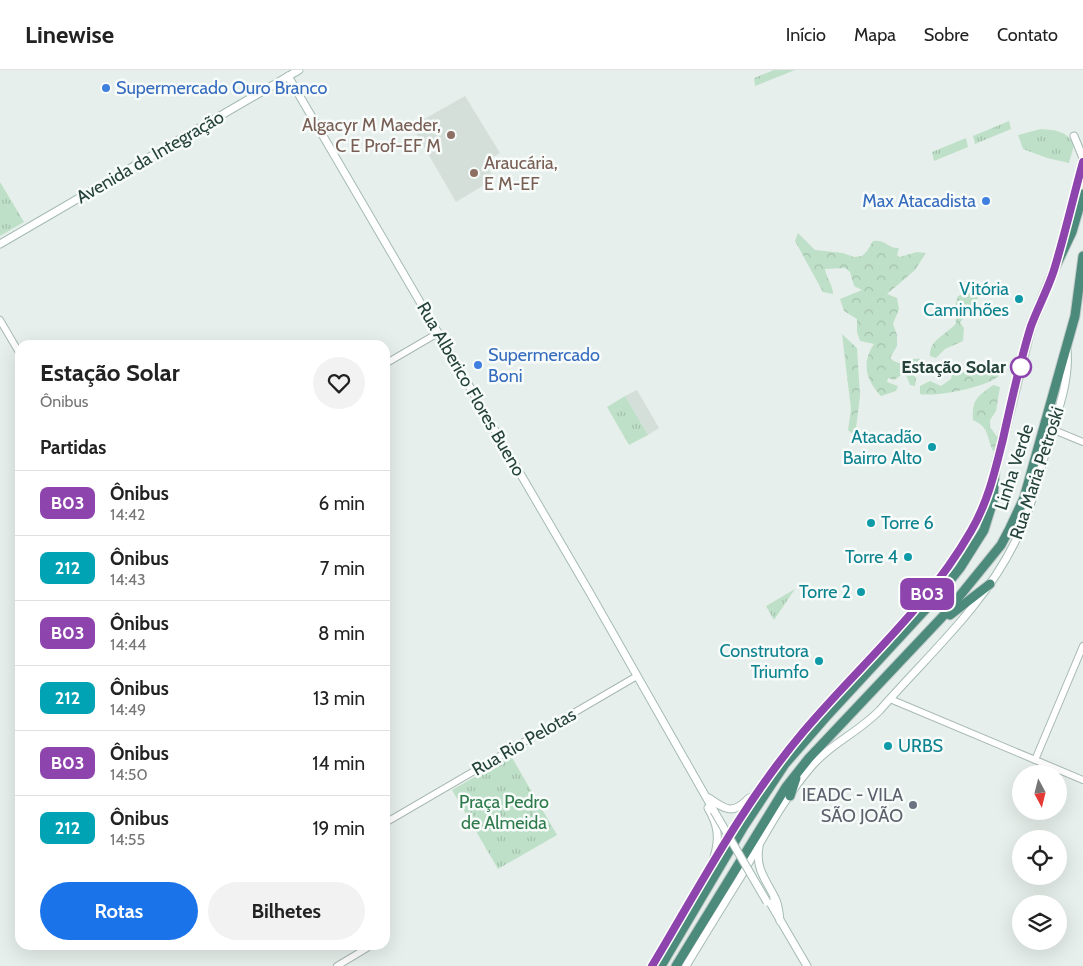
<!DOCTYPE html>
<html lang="pt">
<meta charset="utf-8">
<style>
:root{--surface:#fff;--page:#f2f2f2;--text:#222;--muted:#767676;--line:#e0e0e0;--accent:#1a73e8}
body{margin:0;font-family:Cabin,sans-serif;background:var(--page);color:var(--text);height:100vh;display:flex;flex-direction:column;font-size:19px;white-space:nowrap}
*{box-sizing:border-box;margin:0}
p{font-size:16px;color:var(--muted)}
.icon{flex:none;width:28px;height:28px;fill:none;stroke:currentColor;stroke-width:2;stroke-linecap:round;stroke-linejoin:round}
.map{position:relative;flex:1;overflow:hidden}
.sheet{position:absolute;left:15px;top:270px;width:375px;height:610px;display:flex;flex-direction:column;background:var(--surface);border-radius:15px;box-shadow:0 5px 20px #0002}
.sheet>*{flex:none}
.badge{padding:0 10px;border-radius:8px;font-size:18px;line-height:32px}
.needle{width:32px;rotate:173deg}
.tools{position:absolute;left:1012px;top:695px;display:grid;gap:10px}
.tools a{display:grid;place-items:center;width:55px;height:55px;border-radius:50%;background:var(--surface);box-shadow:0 5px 20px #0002;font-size:25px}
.map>.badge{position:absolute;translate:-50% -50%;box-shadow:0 0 0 2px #fff}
h2{padding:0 25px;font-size:19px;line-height:45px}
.round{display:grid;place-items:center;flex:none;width:52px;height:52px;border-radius:26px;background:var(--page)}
.headline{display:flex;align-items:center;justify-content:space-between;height:85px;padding:0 25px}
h1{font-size:24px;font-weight:700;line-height:38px}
.primary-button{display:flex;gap:10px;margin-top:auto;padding:10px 25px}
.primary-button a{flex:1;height:58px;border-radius:30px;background:var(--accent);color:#fff;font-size:20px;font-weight:700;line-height:58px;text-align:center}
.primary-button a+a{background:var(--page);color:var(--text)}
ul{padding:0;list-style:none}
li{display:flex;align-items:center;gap:15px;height:65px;padding:0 25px;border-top:1px solid var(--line)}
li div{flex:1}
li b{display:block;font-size:19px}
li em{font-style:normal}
li .badge{min-width:55px;font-weight:700;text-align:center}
header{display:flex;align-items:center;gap:30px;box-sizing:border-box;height:70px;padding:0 25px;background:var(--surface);border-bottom:1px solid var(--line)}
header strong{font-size:24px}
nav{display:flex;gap:28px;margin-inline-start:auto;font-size:18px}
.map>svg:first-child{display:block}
</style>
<header>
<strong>Linewise</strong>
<nav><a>Início</a><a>Mapa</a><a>Sobre</a><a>Contato</a></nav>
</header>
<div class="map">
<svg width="1083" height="896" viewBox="0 0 1083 896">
<defs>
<pattern id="forest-crowns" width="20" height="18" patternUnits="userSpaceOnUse" patternTransform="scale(1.25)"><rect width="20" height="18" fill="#bfe0c8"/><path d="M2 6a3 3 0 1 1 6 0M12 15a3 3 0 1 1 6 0" fill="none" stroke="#a4c1ad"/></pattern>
<pattern id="park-tufts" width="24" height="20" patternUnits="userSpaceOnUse" patternTransform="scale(1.25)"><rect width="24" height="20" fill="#bfe0c8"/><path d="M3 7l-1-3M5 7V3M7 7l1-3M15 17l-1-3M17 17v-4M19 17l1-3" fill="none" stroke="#a4c1ad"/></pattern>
</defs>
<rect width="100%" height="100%" fill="#e6efeb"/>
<g fill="#d4dfda">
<polygon points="465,26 500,83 485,92 494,109 456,132 412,56"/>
<polygon points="637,320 659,358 648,365 625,326"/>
</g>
<g fill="url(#forest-crowns)">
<path d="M 798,163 L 815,180 L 843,183 L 854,187 L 862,186 L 867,181 L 873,171 C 886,169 888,179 899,178 L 897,185 L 900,187 L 917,182 L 926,183 L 915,200 L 887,224 L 897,228 L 899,239 L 893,254 L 897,265 L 897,276 L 890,288 C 904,300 906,287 920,289 L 924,293 L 918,298 L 910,299 L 916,308 L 915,316 L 910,315 L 907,307 L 903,304 L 894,310 L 888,308 L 887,312 L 898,316 L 896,321 L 881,326 C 866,310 861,293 874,274 L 860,271 L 857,262 L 857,249 L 844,241 L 840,229 L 862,220 L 854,216 L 850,202 L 845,198 L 825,199 C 826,208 833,214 833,224 L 823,222 L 795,171 Z"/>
<path d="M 974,222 L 978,227 C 974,240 966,242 960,253 L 964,258 L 963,271 L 945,279 L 936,288 L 930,286 C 929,269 947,265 956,253 L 955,236 L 958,226 Z"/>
<polygon points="842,264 857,278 860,326 855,366 848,360 851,339"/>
<path d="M 975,300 L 982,303 L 1000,302 L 1000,305 C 989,317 936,327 920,324 L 920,316 L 930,311 L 941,316 L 951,309 L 952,304 Z"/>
<path d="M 993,315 L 1000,317 L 996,341 L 990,350 L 990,357 L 998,368 L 999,379 L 993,381 C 986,366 990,358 973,350 C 972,329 977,327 993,315 Z"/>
</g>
<g fill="url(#park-tufts)">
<polygon points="774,0 795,0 755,16 754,8"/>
<polygon points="1009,51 1011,59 975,74 973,66"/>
<path d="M 1041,59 C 1056,60 1067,61 1074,75 L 1069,93 L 1047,88 L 1023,79 L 1018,65 Z"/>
<polygon points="966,68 968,77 934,91 932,82"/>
<polygon points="0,112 24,152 0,166"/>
<polygon points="625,326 648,365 629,375 607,337"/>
<polygon points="795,519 774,550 766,536"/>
<polygon points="511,686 557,765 498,799 452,720"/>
</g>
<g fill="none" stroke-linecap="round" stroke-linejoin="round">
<g stroke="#a8b8b2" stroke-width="8">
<g id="tertiary">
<polyline points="0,250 20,284"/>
<polyline points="385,294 438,263"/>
<polyline points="1044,356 1083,372"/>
<polyline points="890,629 1083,710"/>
<polyline points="1035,690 1083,576"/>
<polyline points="385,753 637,606"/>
<polyline points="337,896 367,878 365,875"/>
</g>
</g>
<g stroke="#a4bbb3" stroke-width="9">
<g id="secondary">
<polyline points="288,6 590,523 714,741"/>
<polyline points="1074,66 1083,88"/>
<polyline points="0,174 299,0"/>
<polyline points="1057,188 1083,92"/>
<path d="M 709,728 C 726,740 733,745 749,728"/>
<path d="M 708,738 C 718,755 720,768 714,787"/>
<path d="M 759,777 C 755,798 766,810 775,828 C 779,835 779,843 780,851"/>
<polyline points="769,831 807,896"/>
<path d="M 687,838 C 723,777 758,715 804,661 C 856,599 918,546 961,477 C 969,464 978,451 984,437 C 987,429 989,420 992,412"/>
<polyline points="652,896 681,847"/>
<path d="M 686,896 C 704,866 722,837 740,808 C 762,770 782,731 810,698 C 830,674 859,662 880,640 C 928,585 983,537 1015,472 C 1031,441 1038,407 1048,374 C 1057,343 1070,312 1067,279"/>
</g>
</g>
<g stroke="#c2cac8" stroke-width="11">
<g id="trunk">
<polyline points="950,545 990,514"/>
<polyline points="804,661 818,652"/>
<polyline points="790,726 796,708"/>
<polyline points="682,853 689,835"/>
<polyline points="661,896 744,756 785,694 826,647 937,527 960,498 984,460 993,431 995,400 1031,256 1054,200 1072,162 1083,124"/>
<polyline points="676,896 786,717 809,688 945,544 1001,475 1010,458 1024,428 1075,246 1083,186"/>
</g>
</g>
<use href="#tertiary" stroke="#fff" stroke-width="6"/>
<use href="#secondary" stroke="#fff" stroke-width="7"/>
<use href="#trunk" stroke="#4c8a7c" stroke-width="9"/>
<g stroke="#a4bbb3" stroke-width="9" stroke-linecap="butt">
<polyline id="secondary-bridge" points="714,741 767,832"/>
</g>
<use href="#secondary-bridge" stroke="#fff" stroke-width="7"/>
</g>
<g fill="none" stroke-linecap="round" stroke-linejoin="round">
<g stroke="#fff" stroke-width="11">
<path id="line" d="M 652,896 C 700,816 743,733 804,661 C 860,595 927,538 971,461 C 988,432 995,401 1003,369 C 1011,333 1020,291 1031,256 C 1038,237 1048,219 1054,200 C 1065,164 1073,128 1083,92"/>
</g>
<use href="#line" stroke="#8e44ad" stroke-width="8"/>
</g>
<g fill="#3f7fe0" stroke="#f7fbf9" stroke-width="2">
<circle cx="106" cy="18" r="5"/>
<circle cx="986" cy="131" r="5"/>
<circle cx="478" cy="295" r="5"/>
</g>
<g fill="#8d6e63" stroke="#f7fbf9" stroke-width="2">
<circle cx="451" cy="65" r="5"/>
<circle cx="474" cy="103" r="5"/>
</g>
<g fill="#0f9aa8" stroke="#f7fbf9" stroke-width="2">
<circle cx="1019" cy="229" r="5"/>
<circle cx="932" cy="377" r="5"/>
<circle cx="871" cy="453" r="5"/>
<circle cx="908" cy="487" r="5"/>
<circle cx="861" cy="522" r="5"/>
<circle cx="819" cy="591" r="5"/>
<circle cx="888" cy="676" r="5"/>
</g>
<circle fill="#fff" stroke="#8e44ad" stroke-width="2.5" cx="1021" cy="297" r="10"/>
<circle fill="#6b7280" stroke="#f7fbf9" stroke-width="2" cx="913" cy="735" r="5"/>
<g text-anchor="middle" stroke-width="5" stroke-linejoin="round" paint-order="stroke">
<g font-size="18" fill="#366cbe" stroke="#f7fbf9" text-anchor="start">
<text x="116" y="24">Supermercado Ouro Branco</text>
<text x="976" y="137" text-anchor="end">Max Atacadista</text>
<text x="488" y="291">Supermercado<tspan x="488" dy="21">Boni</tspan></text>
</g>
<g font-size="18" fill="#785e54" stroke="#f7fbf9" text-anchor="end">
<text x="441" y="61">Algacyr M Maeder,<tspan x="441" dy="21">C E Prof-EF M</tspan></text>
<text x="484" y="99" text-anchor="start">Araucária,<tspan x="484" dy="21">E M-EF</tspan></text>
</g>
<g font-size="18" fill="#24423a" stroke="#f7fbf9">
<text transform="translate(150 87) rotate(-30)" y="6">Avenida da Integração</text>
<text transform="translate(471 319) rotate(60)" y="6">Rua Alberico Flores Bueno</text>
<text transform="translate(1014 397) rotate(-72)" y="6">Linha Verde</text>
<text transform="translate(1037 403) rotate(-72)" y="6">Rua Maria Petroski</text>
<text transform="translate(524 672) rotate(-30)" y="6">Rua Rio Pelotas</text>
</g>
<g font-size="18" fill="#0d838f" stroke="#f7fbf9" text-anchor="end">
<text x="1009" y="225">Vitória<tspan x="1009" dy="21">Caminhões</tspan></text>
<text x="922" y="373">Atacadão<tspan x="922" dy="21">Bairro Alto</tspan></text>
<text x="881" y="459" text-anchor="start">Torre 6</text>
<text x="898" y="493">Torre 4</text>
<text x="851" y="528">Torre 2</text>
<text x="809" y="587">Construtora<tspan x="809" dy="21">Triumfo</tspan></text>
<text x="898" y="682" text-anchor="start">URBS</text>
</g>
<g font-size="18" font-weight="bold" fill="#24423a" stroke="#f7fbf9" text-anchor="end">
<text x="1006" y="303">Estação Solar</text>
</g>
<g font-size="18" fill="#5b616d" stroke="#f7fbf9" text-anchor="end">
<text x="903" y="731">IEADC - VILA<tspan x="903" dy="21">SÃO JOÃO</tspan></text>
</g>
<g font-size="18" fill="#2d7a4b" stroke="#f7fbf9">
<text x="504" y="738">Praça Pedro<tspan x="504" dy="21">de Almeida</tspan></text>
</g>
</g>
</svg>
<div class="tools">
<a><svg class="needle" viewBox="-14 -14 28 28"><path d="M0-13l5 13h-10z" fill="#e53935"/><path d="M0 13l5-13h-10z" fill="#767676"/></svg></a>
<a><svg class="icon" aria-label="locate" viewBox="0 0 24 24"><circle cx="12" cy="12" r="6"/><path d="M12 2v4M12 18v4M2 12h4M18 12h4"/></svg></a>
<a><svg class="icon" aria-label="layers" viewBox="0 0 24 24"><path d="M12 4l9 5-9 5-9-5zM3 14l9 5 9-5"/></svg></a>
</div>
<b class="badge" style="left:927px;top:524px;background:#8e44ad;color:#fff">B03</b>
<section class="sheet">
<div class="headline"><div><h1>Estação Solar</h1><p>Ônibus</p></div><a class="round"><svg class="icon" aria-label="heart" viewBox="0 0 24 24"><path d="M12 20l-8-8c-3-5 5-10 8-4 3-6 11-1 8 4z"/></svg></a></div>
<h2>Partidas</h2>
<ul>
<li><span class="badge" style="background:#8e44ad;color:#fff">B03</span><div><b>Ônibus</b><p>14:42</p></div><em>6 min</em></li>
<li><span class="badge" style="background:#00a3b4;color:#fff">212</span><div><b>Ônibus</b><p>14:43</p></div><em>7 min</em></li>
<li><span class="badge" style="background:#8e44ad;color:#fff">B03</span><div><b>Ônibus</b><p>14:44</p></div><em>8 min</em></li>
<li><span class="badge" style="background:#00a3b4;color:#fff">212</span><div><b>Ônibus</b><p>14:49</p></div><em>13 min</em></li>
<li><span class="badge" style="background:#8e44ad;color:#fff">B03</span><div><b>Ônibus</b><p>14:50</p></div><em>14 min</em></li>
<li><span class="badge" style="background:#00a3b4;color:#fff">212</span><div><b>Ônibus</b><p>14:55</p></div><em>19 min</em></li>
</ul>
<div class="primary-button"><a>Rotas</a><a>Bilhetes</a></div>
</section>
</div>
